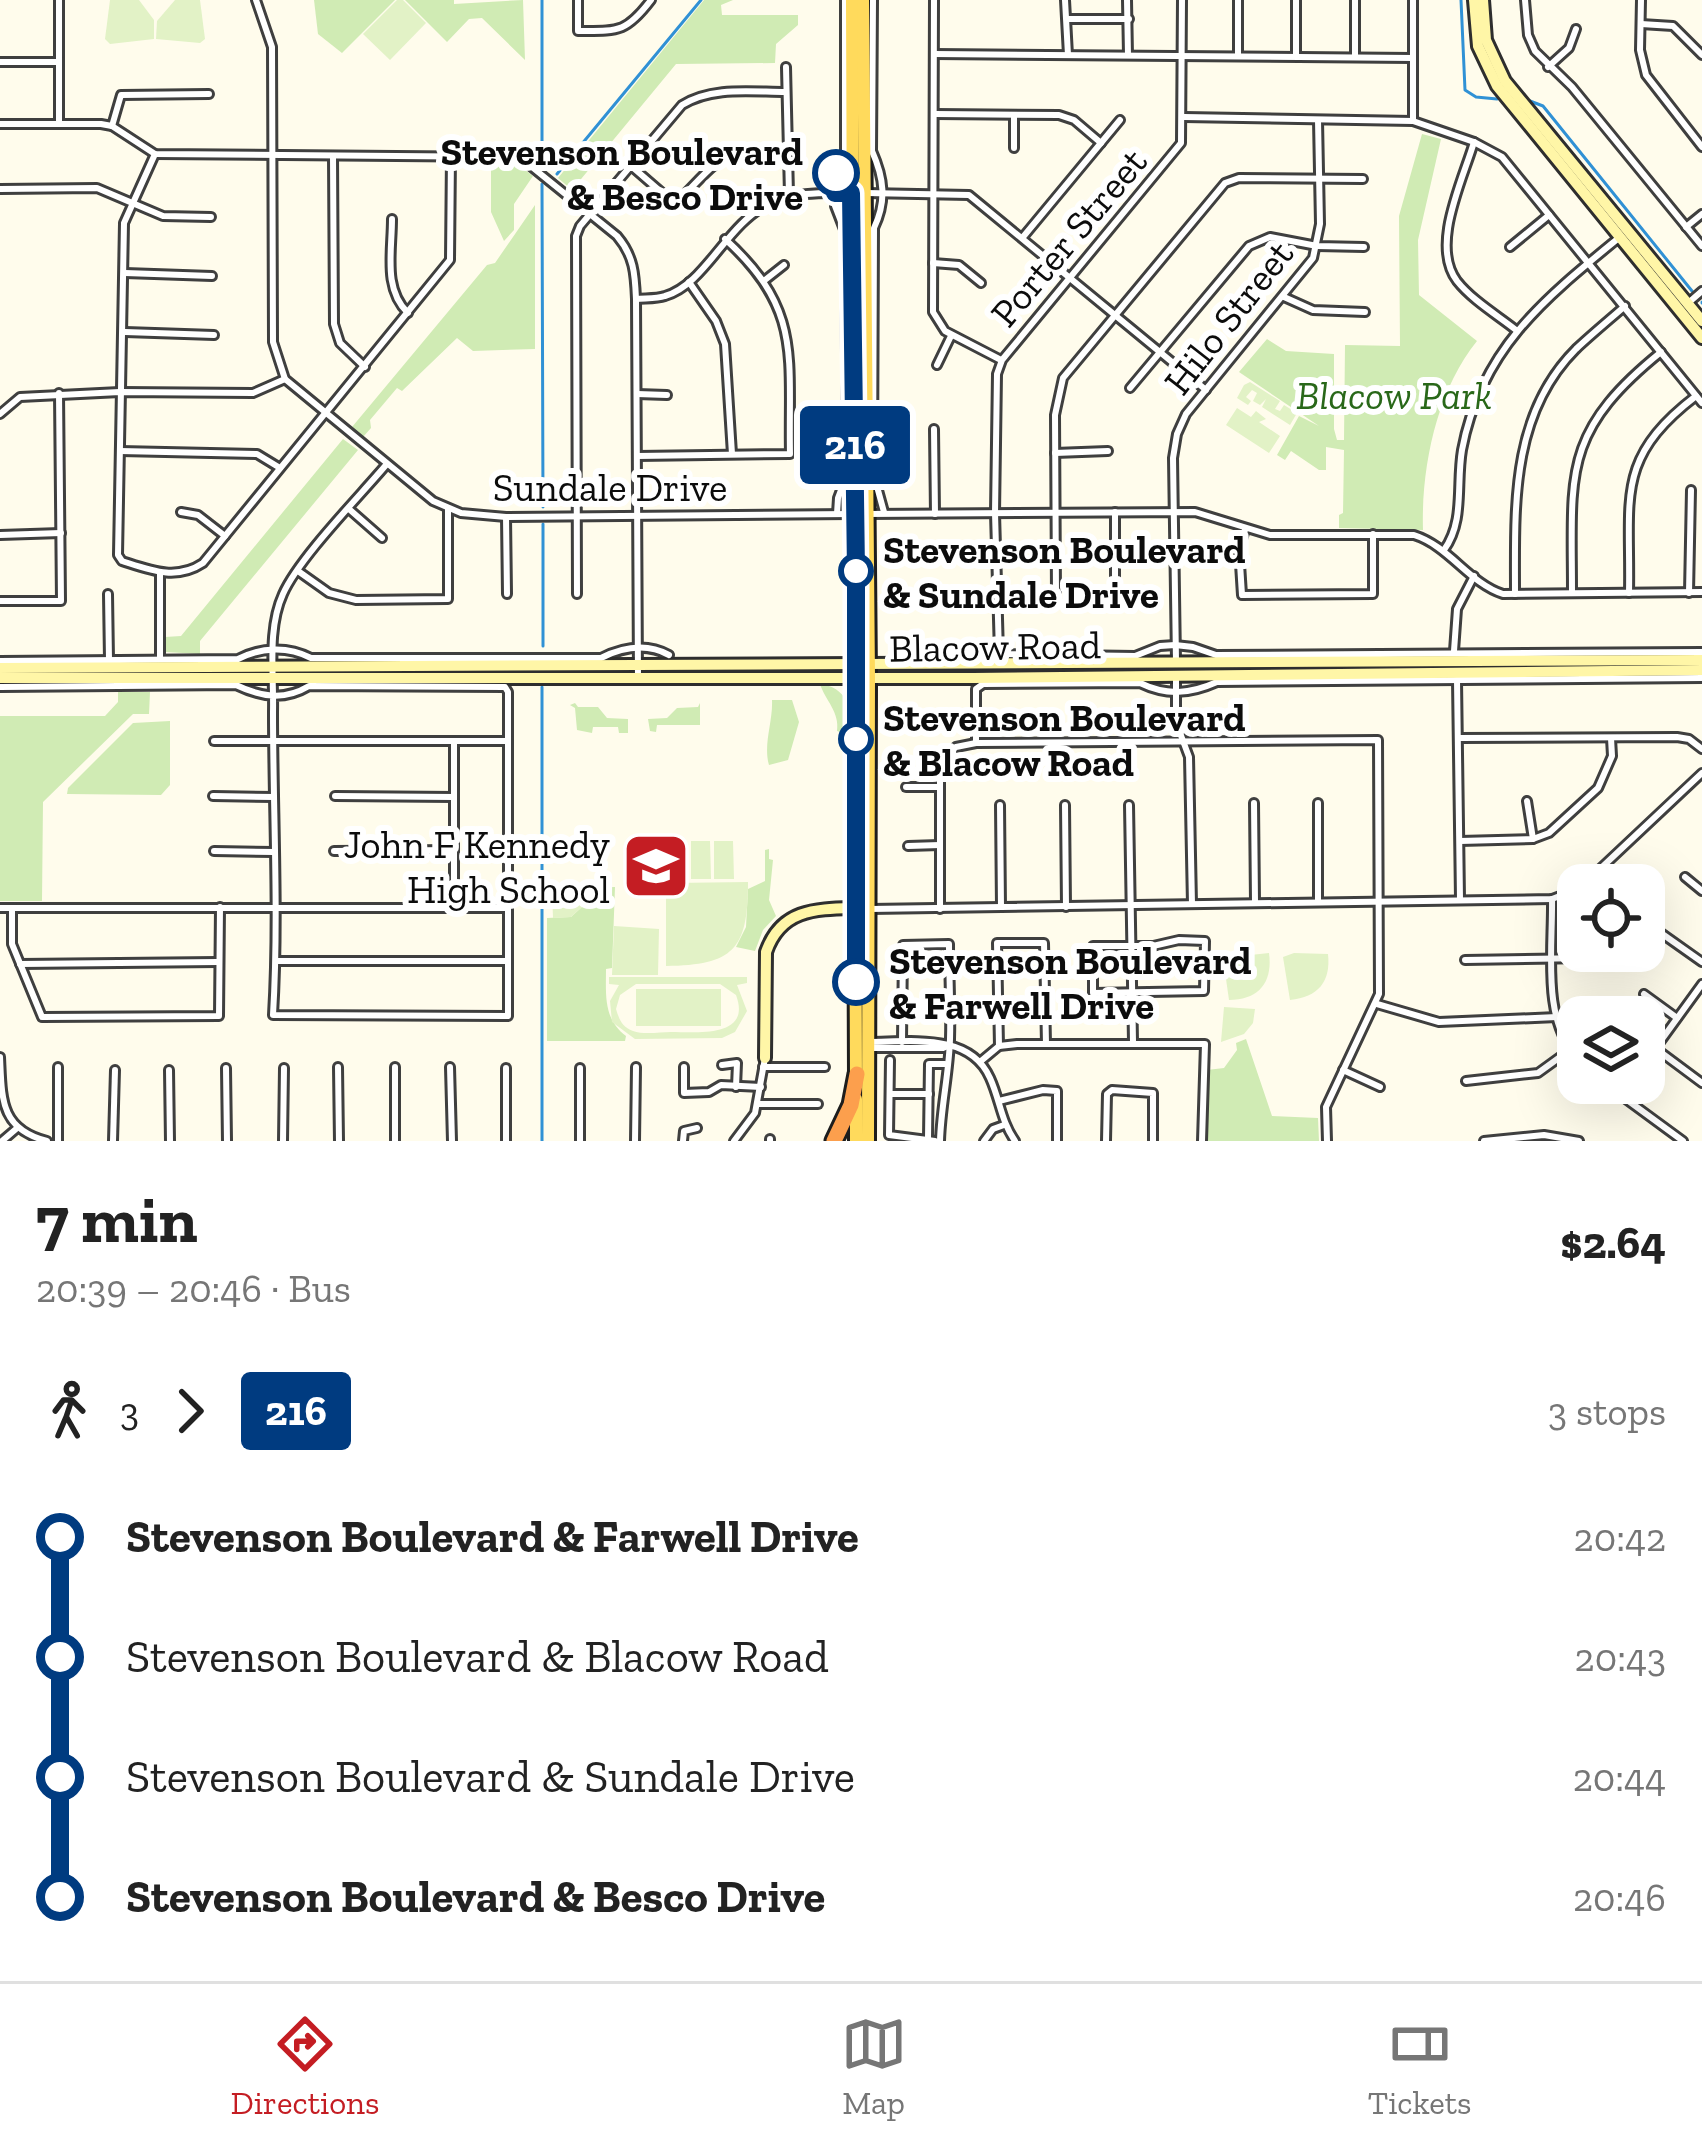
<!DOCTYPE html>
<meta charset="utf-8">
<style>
:root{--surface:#fff;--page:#f2f2f2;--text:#222;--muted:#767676;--line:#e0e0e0;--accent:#c41d23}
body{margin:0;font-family:"Zilla Slab",serif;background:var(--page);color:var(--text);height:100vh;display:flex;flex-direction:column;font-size:45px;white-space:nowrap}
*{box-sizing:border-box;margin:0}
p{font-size:39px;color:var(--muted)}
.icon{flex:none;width:66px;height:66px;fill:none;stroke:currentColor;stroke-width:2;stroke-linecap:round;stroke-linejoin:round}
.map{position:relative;height:1141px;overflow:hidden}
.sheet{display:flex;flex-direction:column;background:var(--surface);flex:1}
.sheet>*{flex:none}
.badge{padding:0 24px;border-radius:9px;font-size:42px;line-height:78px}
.tools{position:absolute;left:1557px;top:864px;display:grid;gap:24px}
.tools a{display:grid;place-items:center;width:108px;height:108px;border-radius:24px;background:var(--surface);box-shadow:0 12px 48px #0002;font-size:60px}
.map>.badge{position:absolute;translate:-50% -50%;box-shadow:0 0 0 6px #fff}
.legs{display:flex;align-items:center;gap:18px;height:132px;padding:0 36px;font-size:39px}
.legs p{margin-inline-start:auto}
.headline{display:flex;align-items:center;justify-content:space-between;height:204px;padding:0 36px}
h1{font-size:66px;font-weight:700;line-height:90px}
ul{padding:0 36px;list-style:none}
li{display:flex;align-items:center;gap:42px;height:120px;font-size:45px}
li i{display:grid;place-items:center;width:18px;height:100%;margin:0 15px;background:currentColor}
li i::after{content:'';width:30px;height:30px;margin:-15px;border:9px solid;border-radius:50%;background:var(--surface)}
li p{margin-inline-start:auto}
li:first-child i{background:linear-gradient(#0000 50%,currentColor 0)}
li:last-child i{background:linear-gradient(currentColor 50%,#0000 0)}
.dock{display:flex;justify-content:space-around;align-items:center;height:168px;border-top:3px solid var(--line);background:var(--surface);font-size:33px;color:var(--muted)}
.dock a{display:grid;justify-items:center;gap:6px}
.dock .on{color:var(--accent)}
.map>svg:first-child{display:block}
</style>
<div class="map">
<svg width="1702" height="1141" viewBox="0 0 1702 1141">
<rect width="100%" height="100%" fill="#fffcec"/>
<g fill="#d0ebb4">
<polygon points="314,0 395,0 342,53 318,34"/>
<polygon points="405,0 454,0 454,4 523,0 525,60 482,18 469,19 447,42"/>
<polygon points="704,0 733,0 721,5 722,15 798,15 798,25 776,44 775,63 676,64 572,190 558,178"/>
<path d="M 1422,134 L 1441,139 L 1418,240 L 1419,295 L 1477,341 C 1437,390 1421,467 1423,530 L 1339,528 L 1339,515 L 1343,513 L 1344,450 L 1326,447 L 1326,470 L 1319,470 L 1291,451 L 1285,460 L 1277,455 L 1299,416 L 1319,426 L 1239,372 L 1267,339 L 1286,351 L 1334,354 L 1334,429 L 1337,440 L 1344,440 L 1345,345 L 1400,346 L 1399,216 Z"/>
<polygon points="491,163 516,163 533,176 514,204 514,230 504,241 491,212"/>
<polygon points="535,205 535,349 473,351 457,338 402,391 397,388 370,420 371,428 363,437 352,427 487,265 495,263"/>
<polygon points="343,439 358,450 200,641 200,654 166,652 165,637 181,636"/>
<path d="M 820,684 C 846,687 855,709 846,734 L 837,731 C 840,712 825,700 820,684 Z"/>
<polygon points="118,692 150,692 149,714 133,714 43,802 42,901 0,901 0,716 105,716 118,702"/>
<path d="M 772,700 L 792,700 L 799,722 L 788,760 L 769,765 C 763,744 773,722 772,700 Z"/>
<polygon points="575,703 578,707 598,707 607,718 628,719 628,733 619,733 618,727 593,727 592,733 577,730 575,708 570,705"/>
<polygon points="700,703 700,725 657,725 656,732 650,731 648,719 667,718 677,708 698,707"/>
<polygon points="170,721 170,785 161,795 67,794 68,788 133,723"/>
<polygon points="769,849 769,859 773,860 769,900 776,916 763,930 755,951 736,947 746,927 748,889 765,881 765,850"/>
<path d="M 615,887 L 612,968 L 606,969 C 606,994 603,1019 626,1036 L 625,1041 L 547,1041 L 547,918 L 571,917 L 583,906 L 584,888 Z"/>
<polygon points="1246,1039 1272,1116 1318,1118 1319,1141 1206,1141 1207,1070 1224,1068 1237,1050 1236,1043"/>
</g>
<g fill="#e2f2c6" fill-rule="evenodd">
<polygon points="110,0 139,0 154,20 154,39 110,44 105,39"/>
<polygon points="175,0 200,0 205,39 200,43 156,39 157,21"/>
<polygon points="397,0 403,0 426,23 390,60 363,34"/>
<polygon points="1250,382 1280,401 1275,409 1280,411 1284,405 1297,413 1290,425 1262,407 1266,399 1260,405 1253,401 1257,393 1252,390 1246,397 1251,401 1248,405 1237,398 1244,385"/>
<polygon points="1237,408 1251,417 1256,411 1266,419 1259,422 1280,436 1269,453 1226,425"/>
<polygon points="691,841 710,841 711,879 691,879"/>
<polygon points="714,841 733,841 734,879 714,879"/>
<path d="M 748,882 C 748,950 733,965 666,966 L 666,889 L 672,883 Z"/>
<polygon points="556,887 584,888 583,906 571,917 553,918 552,891"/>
<polygon points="614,926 659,929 658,975 612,975"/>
<path d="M 1269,953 C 1273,982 1259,1000 1229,1000 L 1223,958 Z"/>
<path d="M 1294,953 L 1328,954 C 1331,982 1318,997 1290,1000 L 1283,957 Z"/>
<path d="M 609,977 L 747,977 L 747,983 L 737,985 L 747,1011 L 735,1032 L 722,1038 L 635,1039 L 612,1022 L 610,1001 L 619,985 L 609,984 ZM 636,984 L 720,984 L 736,995 C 752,1038 698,1032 671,1032 C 660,1032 644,1035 633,1031 C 622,1027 619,1019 616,1009 L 620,995 Z"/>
<rect x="636" y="989" width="85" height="37"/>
<polygon points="1224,1007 1255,1009 1253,1023 1244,1034 1221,1042"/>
</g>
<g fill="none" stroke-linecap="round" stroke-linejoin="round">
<g stroke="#3091d5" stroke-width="3">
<polyline points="542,0 542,162"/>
<polyline points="1461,0 1465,90 1476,97 1497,99"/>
<polyline points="1530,101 1543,106 1692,291"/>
<polyline points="557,174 701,0"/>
<polyline points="542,184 543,507"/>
<polyline points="1702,302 1702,303"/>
<polyline points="543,524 543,646"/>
<polyline points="542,687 542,1141"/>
</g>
<g stroke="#3f3f3f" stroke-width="12">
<g id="street">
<polyline points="59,0 59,122"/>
<polyline points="256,0 272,47 273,342 285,379 433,501 461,513 506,517 852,514"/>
<path d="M 578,0 L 578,31 C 618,31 626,33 651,0"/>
<path d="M 873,0 L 872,151 C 884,178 887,201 874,228 L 873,472 L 884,512"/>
<polyline points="934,0 933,312 945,331 1001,360"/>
<polyline points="1065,0 1068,55"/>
<polyline points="1127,0 1128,55"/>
<polyline points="1182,0 1181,143 1002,360 997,374 995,513 999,654 1135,656 1160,646 1175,645 1193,647 1216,655 1702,652"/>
<polyline points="1238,0 1238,56"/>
<polyline points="1355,0 1355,56"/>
<polyline points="1525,0 1528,35 1535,51 1572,87 1702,246"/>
<polyline points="1641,0 1640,50 1646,75 1702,147"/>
<polyline points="1067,19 1129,19"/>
<polyline points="1641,24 1673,26 1702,55"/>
<polyline points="934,54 1413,58"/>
<polyline points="1296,56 1296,0"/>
<polyline points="0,62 59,62"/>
<polyline points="786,67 789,195"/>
<polyline points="1548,67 1569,48 1576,29"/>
<polyline points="935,114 1059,115 1074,120 1101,143"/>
<polyline points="1014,115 1014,148"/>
<polyline points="1184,117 1413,121 1474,142 1502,157 1702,403"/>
<polyline points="1413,121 1413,0"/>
<path d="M 0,124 L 101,124 L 112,126 L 155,154 L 515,157 L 527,163 L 617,236 C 634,256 635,274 636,299 L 638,678"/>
<polyline points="112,126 121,95 209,94"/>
<path d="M 1474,142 C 1463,180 1430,245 1457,281 C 1472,300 1497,315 1516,330"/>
<path d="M 155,154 L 124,223 L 118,555 L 122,561 C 150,570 176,581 203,563 L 450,260 L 451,155"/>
<polyline points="333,156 334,324 340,343 365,367"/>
<path d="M 630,165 L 675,204 C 723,157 714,152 786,152"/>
<polyline points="0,189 97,188 163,216 211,217"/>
<polyline points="866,193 969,195 1206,390"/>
<path d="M 392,219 C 392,252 383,289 408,313"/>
<polyline points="1686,227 1702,214"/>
<polyline points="1023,237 1120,120"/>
<polyline points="1510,247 1549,215"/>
<polyline points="933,263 959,265 981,283"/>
<polyline points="125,273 212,276"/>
<polyline points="765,280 784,265"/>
<polyline points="689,282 716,321 725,344 732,454"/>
<polyline points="1284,297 1313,310 1365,312"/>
<path d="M 636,299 C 645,298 656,299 665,296 C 705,285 727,223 769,204 C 796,191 824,193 853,193"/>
<polyline points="1687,304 1702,291"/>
<polyline points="125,332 214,335"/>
<polyline points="937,365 951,336"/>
<polyline points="1130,388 1249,246 1270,237 1317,246 1364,247"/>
<polyline points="637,394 667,395"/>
<polyline points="0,414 20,397 120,392 253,393 285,379"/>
<polyline points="934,429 935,514"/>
<polyline points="120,451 257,454 280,468"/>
<polyline points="1055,453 1108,451"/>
<path d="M 637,456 L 790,454 C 788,357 803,310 725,239"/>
<polyline points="349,509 382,538"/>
<polyline points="181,512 198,515 225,536"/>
<polyline points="1115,512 1115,594"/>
<polyline points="837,514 838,498 847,474 845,232 835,206 835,180 845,152 845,0"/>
<path d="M 866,514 L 1195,512 L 1270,535 L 1414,535 C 1449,546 1469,583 1503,594 L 1702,592"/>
<polyline points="506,517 507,594"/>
<polyline points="1245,530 1239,548 1242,595 1373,594 1373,534"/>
<polyline points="0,535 61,533"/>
<path d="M 1444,550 C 1465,521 1456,485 1462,450 C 1481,349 1545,298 1620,237"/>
<polyline points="298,571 329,593 356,600 448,599 448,509"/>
<polyline points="160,573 160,659"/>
<path d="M 1572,593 C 1572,474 1561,433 1661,352"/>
<path d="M 1629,593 C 1631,498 1614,459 1696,396"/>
<polyline points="1689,593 1691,490"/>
<polyline points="108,594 109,660"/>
<path d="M 577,594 L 576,236 L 580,226 L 682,105 C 712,86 752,92 786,92"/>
<path d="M 1515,594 C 1515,507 1510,415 1576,349 C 1592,334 1609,320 1625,306"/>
<polyline points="1056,595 1055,415 1063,378 1225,183 1239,178 1363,179"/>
<polyline points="0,601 61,601 59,393"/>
<polyline points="1454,651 1457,609 1474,576"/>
<path d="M 0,661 L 238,659 C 261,647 288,646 311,658 L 601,658 C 623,647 647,643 669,655"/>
<polyline points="1176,661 1173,458 1177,434 1186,414 1313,258 1320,224 1318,120"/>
<polyline points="1176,675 1176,722 1189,757 1192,904"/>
<polyline points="1457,680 1460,899"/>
<path d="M 0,687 L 236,685 C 261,697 284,701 309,686 L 505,687 L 508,692 L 508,1016 L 273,1015 C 279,915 273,813 273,712 C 274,674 267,629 283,594 C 299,558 358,498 386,465"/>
<polyline points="1458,738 1677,737 1689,739 1702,749"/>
<polyline points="214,741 508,741"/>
<path d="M 976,743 L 976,689 L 983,684 L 1140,683 C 1167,696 1190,694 1217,682 L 1702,678"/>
<polyline points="906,787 938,787"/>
<polyline points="213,796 274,797"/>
<polyline points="335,796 454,797"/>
<polyline points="1527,801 1533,839"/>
<polyline points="1254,803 1255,902"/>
<polyline points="1318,803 1318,901"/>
<polyline points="1000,805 1001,907"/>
<polyline points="1065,805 1066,907"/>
<polyline points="1129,805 1133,1042"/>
<polyline points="1460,841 1533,839 1549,833 1598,788 1612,756 1611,738"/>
<polyline points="908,846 940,845"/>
<polyline points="214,851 274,852"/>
<polyline points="334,851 454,850"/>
<polyline points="1685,877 1702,891"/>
<polyline points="1583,885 1702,773"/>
<path d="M 1552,899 C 1553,948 1541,1021 1578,1058"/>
<polyline points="454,906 454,742"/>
<polyline points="0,908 506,908"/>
<polyline points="12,908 12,944 42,1017 219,1016 220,907"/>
<polyline points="870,909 1552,899 1578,889"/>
<polyline points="940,909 940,761 956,747 976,743 1378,740 1379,994 1326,1107 1327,1141"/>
<polyline points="1644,921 1702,962"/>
<polygon points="1179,940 1205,941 1204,991 1093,993 1093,946 1153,946"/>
<polyline points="1465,960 1589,958"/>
<polyline points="276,961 507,961"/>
<polyline points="20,964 218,962"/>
<polyline points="1644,994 1677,1018"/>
<polyline points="1377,1004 1439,1022 1557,1017"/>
<path d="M 868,1042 C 910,1042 970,1032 990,1078 C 1000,1100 1001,1121 1015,1141"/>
<path d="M 902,1042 L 903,945 L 949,944 C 949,976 951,1007 950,1039 C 949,1074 941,1106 940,1141"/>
<polyline points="999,1046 997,943 1044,943 1046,1044"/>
<polyline points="871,1048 943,1048 950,1045"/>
<polyline points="1655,1048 1702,1083"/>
<path d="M 0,1057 C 2,1099 0,1129 47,1141"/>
<polyline points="890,1060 889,1135 935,1141"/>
<polyline points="981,1061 999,1046 1017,1044 1205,1044 1202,1141"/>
<polyline points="1644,1064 1702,984"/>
<polyline points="722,1065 737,1063 736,1087"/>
<polyline points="338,1067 339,1141"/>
<polyline points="395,1067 395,1141"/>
<polyline points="450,1067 452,1141"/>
<polyline points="684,1067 684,1093 709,1092 721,1085 761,1087"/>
<polyline points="763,1067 825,1067"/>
<polyline points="226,1068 227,1141"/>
<polyline points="506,1068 506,1141"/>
<polyline points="580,1068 580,1141"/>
<polyline points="169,1070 170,1141"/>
<polyline points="1343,1070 1380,1087"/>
<polyline points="1466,1081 1538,1073 1578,1044"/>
<polyline points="1604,1083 1683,1141"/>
<polyline points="892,1094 929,1094"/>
<polyline points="1622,1097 1631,1083"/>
<polyline points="999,1101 1043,1090 1057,1091 1057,1141"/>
<polyline points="758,1104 818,1104"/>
<polyline points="928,1138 929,1064 945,1064"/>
<polyline points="2,1141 16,1129"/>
<polyline points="58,1141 58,1067"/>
<polyline points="113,1141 115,1070"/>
<polyline points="283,1141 284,1068"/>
<polyline points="635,1141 636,1067"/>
<polyline points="683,1141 684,1131 697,1128"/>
<polyline points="734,1141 755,1113 765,1058"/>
<polyline points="770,1141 770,1139"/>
<polyline points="984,1141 993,1129 1004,1125"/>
<polyline points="1106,1141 1107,1094 1112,1090 1153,1093 1153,1141"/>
<polyline points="1484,1141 1544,1135 1579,1141"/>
</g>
</g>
<g stroke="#2e2e2e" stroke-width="16">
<g id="secondary">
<polyline points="1474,0 1478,46 1497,86 1702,338"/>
<polyline points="1483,0 1486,40 1505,81 1702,321"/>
<polyline points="0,668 1702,660"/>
<polyline points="0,678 974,678 1702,670"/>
<path d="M 765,1058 L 766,952 C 781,909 815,909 855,908"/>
</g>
</g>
<g stroke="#1d1d1d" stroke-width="18">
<g id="primary">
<polyline points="852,0 856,1079"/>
<polyline points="863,0 869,678 868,1141"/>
<polyline points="856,1141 856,1099"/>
</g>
</g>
<g stroke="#1d1d1d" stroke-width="21">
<polyline id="highway" points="834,1141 851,1105 857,1074"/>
</g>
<use href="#street" stroke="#fff" stroke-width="6"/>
<use href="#secondary" stroke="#fff6a7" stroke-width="10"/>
<use href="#primary" stroke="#ffda5c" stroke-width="12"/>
<use href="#highway" stroke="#fc9f4d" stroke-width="15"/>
</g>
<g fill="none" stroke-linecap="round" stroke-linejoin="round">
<g stroke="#fff" stroke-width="27">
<polyline id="line-1" points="836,173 835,193 851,193 856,571 856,982"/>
</g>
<use href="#line-1" stroke="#003b80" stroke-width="18"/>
</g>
<defs>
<g id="school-square" transform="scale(3.45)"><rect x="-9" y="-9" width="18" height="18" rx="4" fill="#c41d23" stroke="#fff"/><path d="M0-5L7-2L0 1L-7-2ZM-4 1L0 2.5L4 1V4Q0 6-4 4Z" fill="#fff"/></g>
</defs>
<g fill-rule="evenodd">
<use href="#school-square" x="656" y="866"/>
</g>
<g fill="#fff" stroke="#003b80" stroke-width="6">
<circle cx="836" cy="173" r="21"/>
<circle cx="856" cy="571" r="15"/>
<circle cx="856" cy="739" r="15"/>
<circle cx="856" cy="982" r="21"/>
</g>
<g text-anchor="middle" stroke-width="12" stroke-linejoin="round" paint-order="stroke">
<g font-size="39" font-weight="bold" fill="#0c0c0c" stroke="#fff" text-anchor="start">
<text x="803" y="165" text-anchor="end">Stevenson Boulevard<tspan x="803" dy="45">&amp; Besco Drive</tspan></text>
<text x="883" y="563">Stevenson Boulevard<tspan x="883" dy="45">&amp; Sundale Drive</tspan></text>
<text x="883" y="731">Stevenson Boulevard<tspan x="883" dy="45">&amp; Blacow Road</tspan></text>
<text x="889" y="974">Stevenson Boulevard<tspan x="889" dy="45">&amp; Farwell Drive</tspan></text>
</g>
<g font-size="39" fill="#0c0c0c" stroke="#fff">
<text transform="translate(1068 237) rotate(-50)" y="14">Porter Street</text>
<text transform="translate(1228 317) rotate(-52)" y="14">Hilo Street</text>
<text x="610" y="501">Sundale Drive</text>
<text transform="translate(995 646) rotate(-1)" y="14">Blacow Road</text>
</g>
<g font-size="39" font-style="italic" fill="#296819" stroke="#fff">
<text x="1394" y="409">Blacow Park</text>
</g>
<g font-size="39" fill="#0c0c0c" stroke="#fff" text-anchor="end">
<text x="610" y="858">John F Kennedy<tspan x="610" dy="45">High School</tspan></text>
</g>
</g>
</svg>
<div class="tools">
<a><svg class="icon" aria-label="locate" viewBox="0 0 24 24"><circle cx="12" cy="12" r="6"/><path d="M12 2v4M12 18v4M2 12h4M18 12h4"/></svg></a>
<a><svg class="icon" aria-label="layers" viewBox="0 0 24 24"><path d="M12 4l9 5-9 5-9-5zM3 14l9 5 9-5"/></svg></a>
</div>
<b class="badge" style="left:855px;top:445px;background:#003b80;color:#fff">216</b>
</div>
<section class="sheet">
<div class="headline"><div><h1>7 min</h1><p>20:39 – 20:46 · Bus</p></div><b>$2.64</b></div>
<div class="legs"><svg class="icon" aria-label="walk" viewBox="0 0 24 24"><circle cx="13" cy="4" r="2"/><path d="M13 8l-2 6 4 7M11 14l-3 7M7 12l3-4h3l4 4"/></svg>3<svg class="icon" aria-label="forward" viewBox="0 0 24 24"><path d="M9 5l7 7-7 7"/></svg><b class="badge" style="background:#003b80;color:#fff">216</b><p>3 stops</p></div>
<ul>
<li><i style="color:#003b80"></i><b>Stevenson Boulevard &amp; Farwell Drive</b><p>20:42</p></li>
<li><i style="color:#003b80"></i><span>Stevenson Boulevard &amp; Blacow Road</span><p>20:43</p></li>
<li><i style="color:#003b80"></i><span>Stevenson Boulevard &amp; Sundale Drive</span><p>20:44</p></li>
<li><i style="color:#003b80"></i><b>Stevenson Boulevard &amp; Besco Drive</b><p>20:46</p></li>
</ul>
</section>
<nav class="dock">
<a class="on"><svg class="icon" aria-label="directions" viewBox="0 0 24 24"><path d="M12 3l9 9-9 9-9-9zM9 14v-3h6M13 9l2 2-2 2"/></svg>Directions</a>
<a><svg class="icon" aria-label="map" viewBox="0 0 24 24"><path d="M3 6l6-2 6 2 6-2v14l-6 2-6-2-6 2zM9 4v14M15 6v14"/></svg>Map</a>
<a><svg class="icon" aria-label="tickets" viewBox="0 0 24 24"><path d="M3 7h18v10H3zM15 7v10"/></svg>Tickets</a>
</nav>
